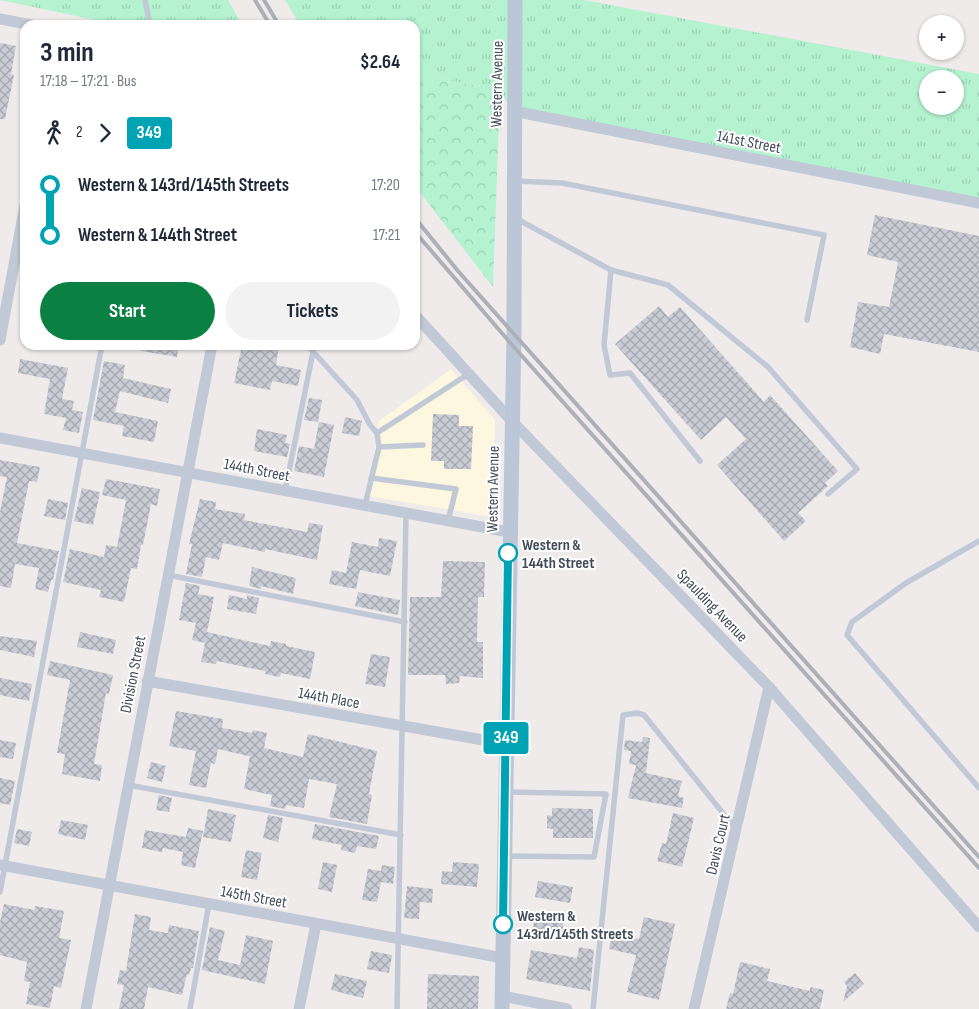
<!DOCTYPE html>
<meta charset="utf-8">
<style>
:root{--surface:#fff;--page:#f2f2f3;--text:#1f2937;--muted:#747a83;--accent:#0b8043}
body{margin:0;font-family:"Sofia Sans Condensed",sans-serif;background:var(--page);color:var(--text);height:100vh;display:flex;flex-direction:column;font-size:19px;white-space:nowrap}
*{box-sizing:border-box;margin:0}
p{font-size:16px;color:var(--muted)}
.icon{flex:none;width:28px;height:28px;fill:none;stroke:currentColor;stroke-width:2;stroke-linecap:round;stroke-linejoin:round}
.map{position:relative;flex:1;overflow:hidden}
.panel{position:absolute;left:20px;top:20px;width:400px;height:330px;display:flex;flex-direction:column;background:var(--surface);border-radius:15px;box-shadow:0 1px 4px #0004}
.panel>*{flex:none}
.badge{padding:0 10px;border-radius:4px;font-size:18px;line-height:32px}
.tools{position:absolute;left:919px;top:15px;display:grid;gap:10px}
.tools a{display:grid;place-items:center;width:45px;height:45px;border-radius:50%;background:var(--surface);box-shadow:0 1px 4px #0004;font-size:25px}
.map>.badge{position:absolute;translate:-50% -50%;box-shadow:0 0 0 2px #fff}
.legs{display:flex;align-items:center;gap:8px;height:55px;padding:0 20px;font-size:16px}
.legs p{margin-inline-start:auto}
.headline{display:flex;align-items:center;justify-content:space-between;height:85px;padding:0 20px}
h1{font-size:28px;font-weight:700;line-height:38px}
.cta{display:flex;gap:10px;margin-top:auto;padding:10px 20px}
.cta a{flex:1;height:58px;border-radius:30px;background:var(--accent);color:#fff;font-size:20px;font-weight:700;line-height:58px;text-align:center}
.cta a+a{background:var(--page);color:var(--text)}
ul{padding:0 20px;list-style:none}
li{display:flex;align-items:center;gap:18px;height:50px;font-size:19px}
li i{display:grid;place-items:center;width:8px;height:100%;margin:0 6px;background:currentColor}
li i::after{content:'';width:12px;height:12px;margin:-6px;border:4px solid;border-radius:50%;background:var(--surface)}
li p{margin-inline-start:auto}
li:first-child i{background:linear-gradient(#0000 50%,currentColor 0)}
li:last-child i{background:linear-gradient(currentColor 50%,#0000 0)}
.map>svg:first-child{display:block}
</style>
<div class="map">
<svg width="979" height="1009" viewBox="0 0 979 1009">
<defs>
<pattern id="grass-tufts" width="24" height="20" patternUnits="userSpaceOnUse" patternTransform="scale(1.25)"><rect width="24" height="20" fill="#b4f2d0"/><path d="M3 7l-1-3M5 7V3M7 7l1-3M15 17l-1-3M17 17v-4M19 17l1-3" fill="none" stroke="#9cd1b5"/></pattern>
<pattern id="forest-crowns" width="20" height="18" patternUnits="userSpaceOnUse" patternTransform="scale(1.25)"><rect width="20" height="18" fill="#b4f2d0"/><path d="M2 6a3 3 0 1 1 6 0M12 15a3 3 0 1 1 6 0" fill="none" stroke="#9cd1b5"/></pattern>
<pattern id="building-cross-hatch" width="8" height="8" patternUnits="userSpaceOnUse" patternTransform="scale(1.25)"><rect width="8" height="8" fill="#c9ccd4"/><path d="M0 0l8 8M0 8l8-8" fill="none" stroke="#a5a8af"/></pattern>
</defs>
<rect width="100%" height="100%" fill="#efebeb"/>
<polygon fill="#fdf7e0" points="451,369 495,420 492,517 368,496 379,421"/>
<g fill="url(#grass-tufts)" fill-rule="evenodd">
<polygon points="0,0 228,0 242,25 119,25"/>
<path d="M 285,0 L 584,0 L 979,74 L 979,203 L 513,111 L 500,91 L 415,73 L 415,25 L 300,25 ZM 928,79 L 955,79 L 955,106 L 928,106 Z"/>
</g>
<polygon fill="url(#forest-crowns)" points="415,73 500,91 493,287 415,186"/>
<g fill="url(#building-cross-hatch)">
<polygon points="0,43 16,46 11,74 14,75 5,119 0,119"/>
<polygon points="875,215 979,236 979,352 884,334 880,354 850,347 858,302 889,307 898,262 867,255"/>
<polygon points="659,306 668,317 680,307 764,402 770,395 838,471 825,483 828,486 798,513 806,521 784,541 717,465 746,439 726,417 701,440 615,344"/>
<polygon points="142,345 179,345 177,357 141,351"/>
<polygon points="242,345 279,345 276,365 301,370 298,386 272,381 270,390 234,383"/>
<polygon points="20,359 68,368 62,399 74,401 72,410 83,412 79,433 63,430 66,418 44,414 50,379 18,373"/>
<polygon points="104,361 125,365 123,378 171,389 168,403 120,391 115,412 158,421 154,442 122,436 124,426 93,420"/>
<polygon points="309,398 322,400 318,422 304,420"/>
<polygon points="433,414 459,415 459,426 473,426 471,469 444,469 444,461 431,461"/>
<polygon points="345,417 362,421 359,436 342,433"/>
<polygon points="319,422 334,425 324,477 294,471 299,446 314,449"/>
<polygon points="257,429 287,435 285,443 290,444 287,457 254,451"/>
<polygon points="0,460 40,467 37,482 29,481 17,543 59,551 53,580 51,580 48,592 35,589 39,568 15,564 11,588 0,586 0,512 7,477 0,476"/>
<polygon points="106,479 160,489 157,506 151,504 143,545 141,545 137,569 131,568 124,602 99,597 101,590 63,582 70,549 104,557 106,545 117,547 126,500 102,495"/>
<polygon points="82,488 100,492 93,525 74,521"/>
<polygon points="48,499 68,503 65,520 44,516"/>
<polygon points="200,499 216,502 215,509 245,514 244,520 307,532 309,523 323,525 317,560 265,549 265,552 223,543 219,560 206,557 202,577 186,574 192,544 189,544"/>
<polygon points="379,538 397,541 390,576 360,570 356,589 329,584 332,570 346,573 352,542 378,547"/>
<polygon points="443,561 485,562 484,597 478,597 477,642 483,642 483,678 460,676 459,683 446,684 445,675 408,675 410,597 441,597"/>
<polygon points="252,567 296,578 293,594 261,586 261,589 249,586"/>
<polygon points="186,583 200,586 198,594 214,597 207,632 270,646 271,641 286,644 286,646 315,652 310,679 281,673 280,677 265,674 265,671 217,661 216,664 201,662 205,643 192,640 196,623 179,620"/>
<polygon points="358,592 400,600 398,615 355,606"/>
<polygon points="229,595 247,599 247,595 259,598 256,614 227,609"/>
<polygon points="80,632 116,640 113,654 77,647"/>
<polygon points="0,636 37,641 34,657 0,650"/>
<polygon points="371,654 390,657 385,687 365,684"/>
<polygon points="50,661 113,675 109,694 106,693 94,764 102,765 100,781 62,774 65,754 57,753 70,680 47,675"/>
<polygon points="0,678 32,684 29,701 0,695"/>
<polygon points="176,711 223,719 222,728 252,733 253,730 267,733 264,748 303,757 308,734 377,751 369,794 372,795 367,824 329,817 337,784 309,779 304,808 286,805 285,809 270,806 272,795 244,789 250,756 248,756 218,749 215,764 211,763 206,788 189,785 196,751 169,746"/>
<polygon points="643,737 650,738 646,773 682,781 678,796 684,798 682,808 628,798 636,765 629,764 631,751 624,750 625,740 642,742"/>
<polygon points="0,740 16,743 13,759 0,757"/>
<polygon points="151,762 166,766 162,782 147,778"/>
<polygon points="0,778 15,781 10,805 0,803"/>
<polygon points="159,795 172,798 169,812 156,810"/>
<polygon points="552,808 593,809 593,838 553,838 553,829 547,828 547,815 552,816"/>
<polygon points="208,809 236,815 231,842 203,837"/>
<polygon points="673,813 694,818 682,867 657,861 662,843 666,844"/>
<polygon points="268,815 283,818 278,842 263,838"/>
<polygon points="61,820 88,825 85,840 58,834"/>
<polygon points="315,824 379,836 376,849 357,846 355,853 341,850 342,845 312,839"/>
<polygon points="188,828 203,831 195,868 181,865 183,852 163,848 162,852 142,848 145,830 186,837"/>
<polygon points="17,829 32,832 29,846 14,843"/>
<polygon points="246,850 262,853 257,880 241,877"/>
<polygon points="323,862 337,865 332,892 318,889"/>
<polygon points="453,862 479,864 477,887 441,884 442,871 452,872"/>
<polygon points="382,865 395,867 393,884 381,882 377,902 362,900 368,869 381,871"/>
<polygon points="538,881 573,887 570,903 535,897"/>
<polygon points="407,886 433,889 432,903 420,902 419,919 404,918"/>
<polygon points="4,904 34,910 35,906 64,911 59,938 71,940 61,988 54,986 50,1008 26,1004 30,982 24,981 27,962 0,955 0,922"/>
<polygon points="135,914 151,917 149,930 168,933 169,925 199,931 193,968 191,968 189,975 187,974 182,995 148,987 144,1009 119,1009 124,985 117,984 120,970 126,971"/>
<polygon points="534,917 563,919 563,934 533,933"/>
<polygon points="644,917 675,924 659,1000 627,992 636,955 609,949 612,934 639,939"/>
<polygon points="210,927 225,931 218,960 240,965 246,935 273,941 265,984 202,970"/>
<polygon points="579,947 594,950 590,991 526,979 531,950 577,958"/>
<polygon points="371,951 392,955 389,973 367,969"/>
<polygon points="740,962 770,969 767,981 810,991 810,987 824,990 820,1009 726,1009 730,993 733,994"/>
<polygon points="855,973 864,984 843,1002 847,986 844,982"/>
<polygon points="335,974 367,981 363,998 331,990"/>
<polygon points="428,974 479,976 478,1009 427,1009"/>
</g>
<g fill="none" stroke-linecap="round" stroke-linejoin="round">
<g stroke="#c0c9d5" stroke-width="5.5">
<polyline points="145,0 150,25"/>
<polyline points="515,181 562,183 824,235 807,320"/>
<polyline points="517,219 611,270 668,285 768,367 857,469 828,494"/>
<polyline points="611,270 604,345 610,375 630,373 700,461"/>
<polyline points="307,345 357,400 370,425 377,433"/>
<polyline points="379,447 423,445"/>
<polyline points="371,478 456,489 448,521"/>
<polyline points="285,491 313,352"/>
<polyline points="365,505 379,447 377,433 470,373"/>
<polyline points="979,541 906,583 852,622 847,635 979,788"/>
<polyline points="168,575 405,622"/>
<polyline points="128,785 401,835"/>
<polyline points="506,792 606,794 594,857 507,856"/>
<polyline points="0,892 102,345"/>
<polyline points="190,1009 209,904"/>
<polyline points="397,1009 406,513"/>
<polyline points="593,1009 623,715 637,713 644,715 735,828"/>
</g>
<g stroke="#c0c9d5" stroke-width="11">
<polyline points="0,19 32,25"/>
<polyline points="513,111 979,203"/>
<polyline points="415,315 511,420 769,687 979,927"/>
<polyline points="0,340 25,205"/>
<polyline points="0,438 509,532"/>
<polyline points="147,681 506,744"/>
<polyline points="0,865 503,958"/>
<polyline points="502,996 567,1009"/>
<polyline points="86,1009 212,345"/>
<polyline points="299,1009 316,924"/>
<polyline points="694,1009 769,687"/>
</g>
<polyline stroke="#bbc7d7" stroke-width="15" points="502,1009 514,333 515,0"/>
<g stroke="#adb0b7" stroke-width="4">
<polyline points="255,0 270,25"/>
<polyline points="264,0 279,25"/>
<polyline points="415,218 458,271 979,857"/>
<polyline points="415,232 513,346 979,868"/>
</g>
</g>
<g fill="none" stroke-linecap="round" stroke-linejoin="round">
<g stroke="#fff" stroke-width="11">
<polyline id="line-1" points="503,924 508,553"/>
</g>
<use href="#line-1" stroke="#00a3b4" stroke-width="8"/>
</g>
<g fill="#fff" stroke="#00a3b4" stroke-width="2.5">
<circle cx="508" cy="553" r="9"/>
<circle cx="503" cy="924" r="9"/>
</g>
<g text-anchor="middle" stroke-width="4" stroke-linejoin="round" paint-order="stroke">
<g font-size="16" fill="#424d5a" stroke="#fff">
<text transform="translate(496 84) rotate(-89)" y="6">Western Avenue</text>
<text transform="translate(749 141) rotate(11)" y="6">141st Street</text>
<text transform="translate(257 469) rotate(11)" y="6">144th Street</text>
<text transform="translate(492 489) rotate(-89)" y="6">Western Avenue</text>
<text transform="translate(713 605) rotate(46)" y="6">Spaulding Avenue</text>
<text transform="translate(132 674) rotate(-79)" y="6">Division Street</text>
<text transform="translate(329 697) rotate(10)" y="6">144th Place</text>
<text transform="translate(717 844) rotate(-77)" y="6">Davis Court</text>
<text transform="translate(254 896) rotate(10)" y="6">145th Street</text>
</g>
<g font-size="16" font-weight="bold" fill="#424d5a" stroke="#fff" text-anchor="start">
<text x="522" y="550">Western &amp;<tspan x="522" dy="18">144th Street</tspan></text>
<text x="517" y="921">Western &amp;<tspan x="517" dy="18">143rd/145th Streets</tspan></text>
</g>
</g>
</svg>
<div class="tools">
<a>+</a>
<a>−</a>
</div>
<b class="badge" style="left:506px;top:738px;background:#00a3b4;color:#fff">349</b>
<section class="panel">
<div class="headline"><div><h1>3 min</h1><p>17:18 – 17:21 · Bus</p></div><b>$2.64</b></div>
<div class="legs"><svg class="icon" aria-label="walk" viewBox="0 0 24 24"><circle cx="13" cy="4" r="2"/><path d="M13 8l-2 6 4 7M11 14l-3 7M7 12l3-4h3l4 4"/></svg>2<svg class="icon" aria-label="forward" viewBox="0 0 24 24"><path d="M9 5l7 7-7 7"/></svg><b class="badge" style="background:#00a3b4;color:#fff">349</b></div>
<ul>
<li><i style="color:#00a3b4"></i><b>Western &amp; 143rd/145th Streets</b><p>17:20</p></li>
<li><i style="color:#00a3b4"></i><b>Western &amp; 144th Street</b><p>17:21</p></li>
</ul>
<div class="cta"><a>Start</a><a>Tickets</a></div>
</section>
</div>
